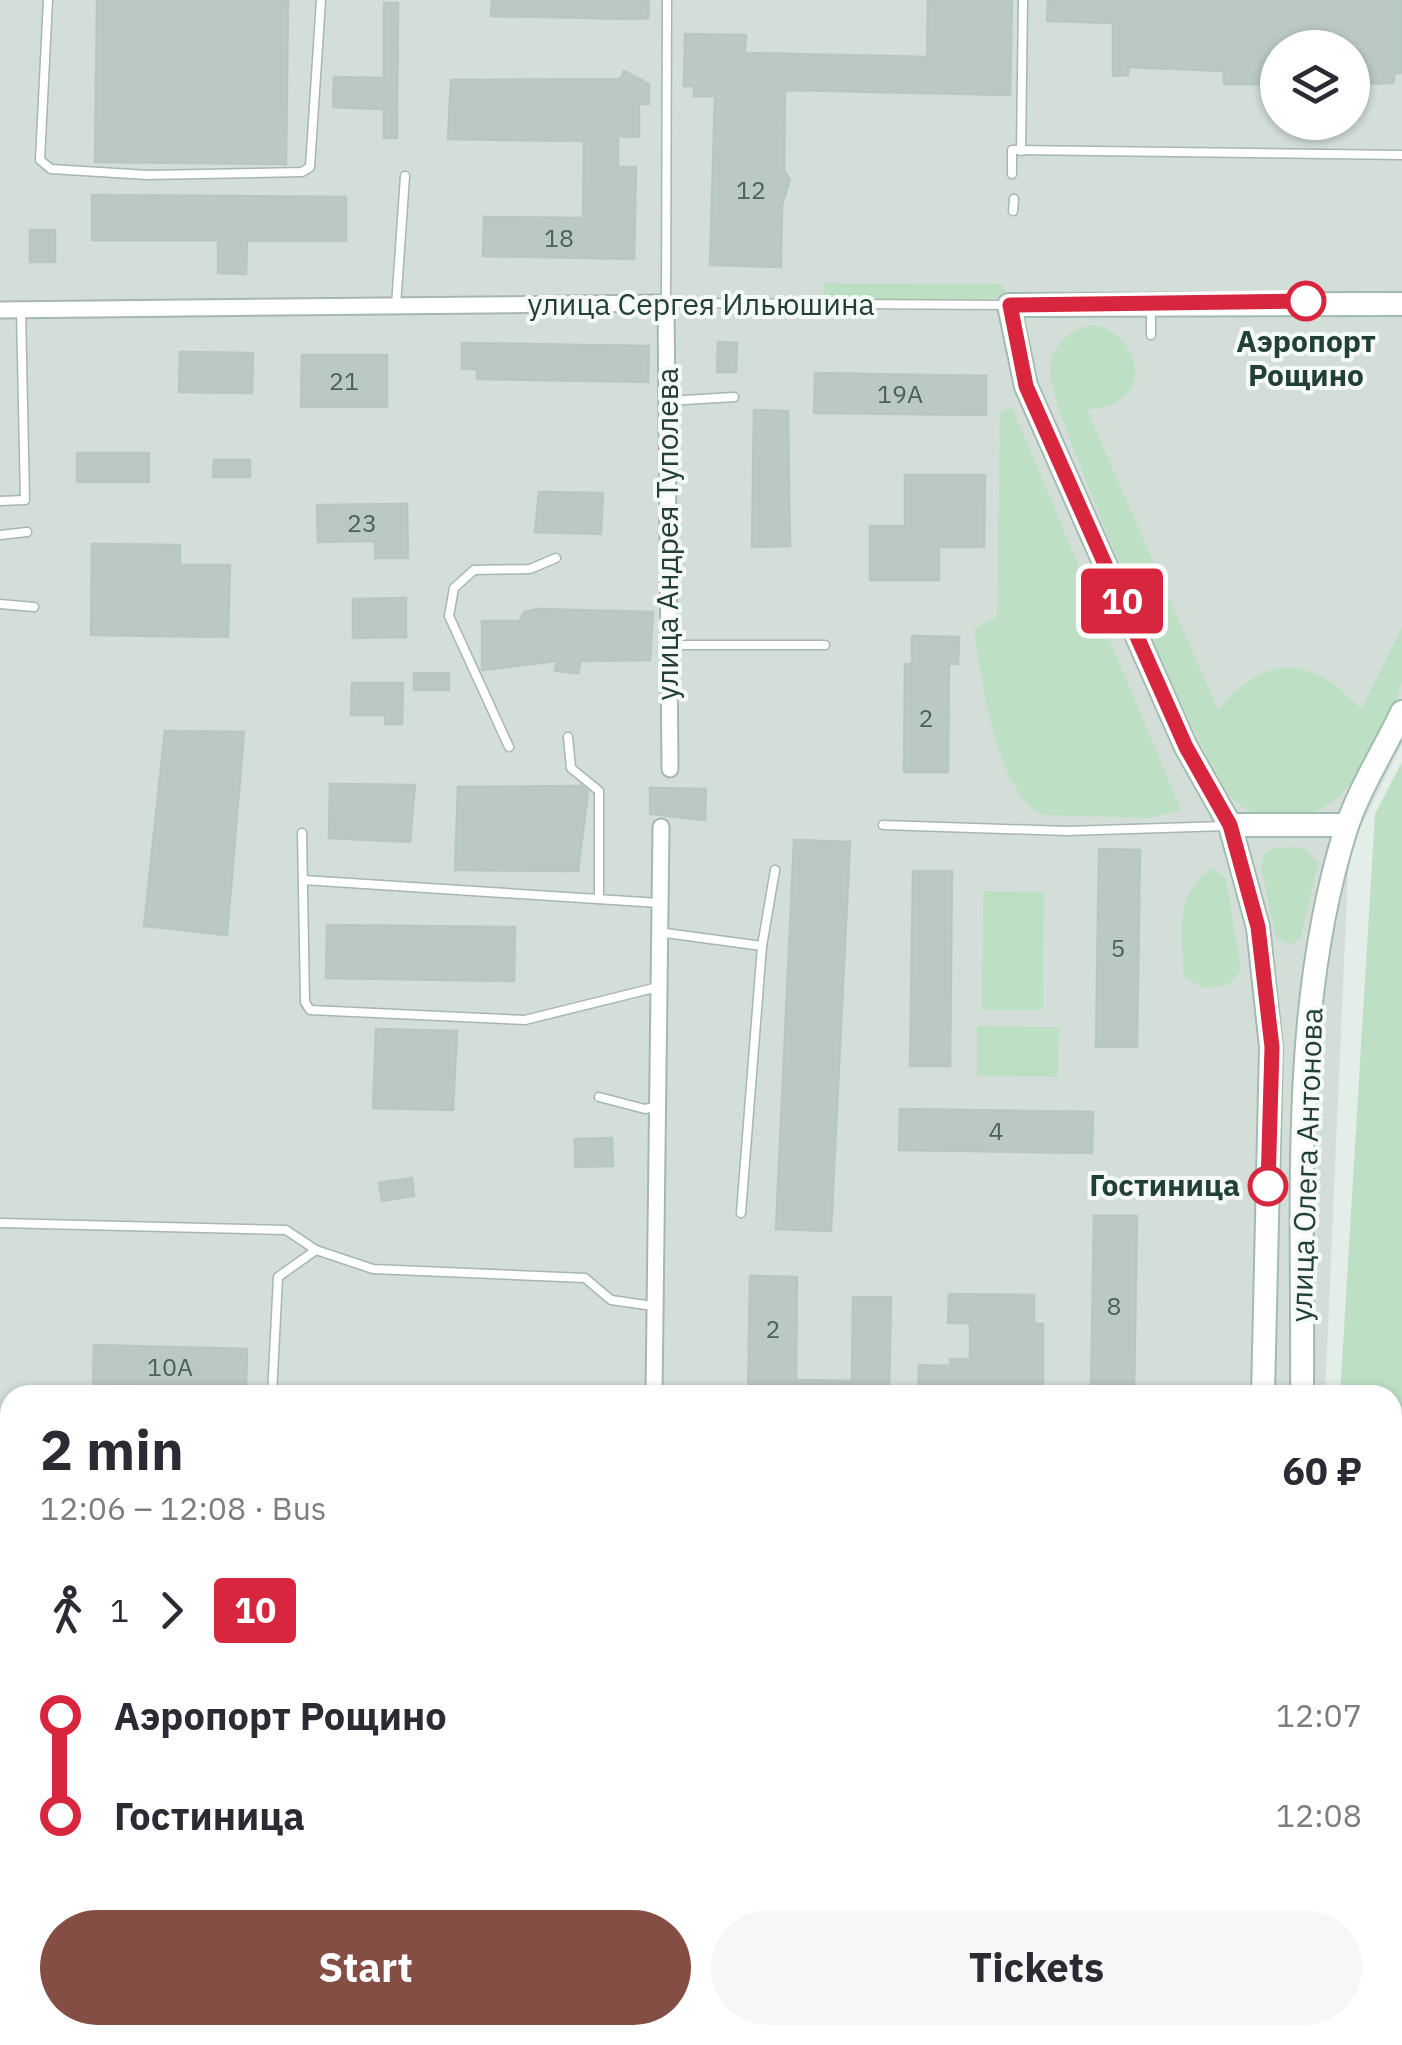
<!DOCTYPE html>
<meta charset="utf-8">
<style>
:root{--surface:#fff;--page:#f7f7f7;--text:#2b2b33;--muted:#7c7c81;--accent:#854e45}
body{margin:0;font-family:"IBM Plex Sans",sans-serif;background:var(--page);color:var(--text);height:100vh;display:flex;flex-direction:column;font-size:38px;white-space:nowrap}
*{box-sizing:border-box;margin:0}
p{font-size:32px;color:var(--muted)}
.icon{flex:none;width:55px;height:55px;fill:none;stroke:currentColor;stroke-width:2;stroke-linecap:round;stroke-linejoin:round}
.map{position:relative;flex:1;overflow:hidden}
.panel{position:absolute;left:0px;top:1385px;width:1402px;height:660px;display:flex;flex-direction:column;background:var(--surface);border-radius:30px 30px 0 0;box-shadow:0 2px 8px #0004}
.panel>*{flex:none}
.badge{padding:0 20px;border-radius:8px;font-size:35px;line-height:65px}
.tools{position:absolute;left:1260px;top:30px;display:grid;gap:20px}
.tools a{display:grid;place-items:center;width:110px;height:110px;border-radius:50%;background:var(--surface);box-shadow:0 2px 8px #0004;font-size:50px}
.map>.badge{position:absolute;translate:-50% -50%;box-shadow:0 0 0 5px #fff}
.legs{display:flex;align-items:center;gap:15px;height:110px;padding:0 40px;font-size:32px}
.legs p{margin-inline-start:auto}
.headline{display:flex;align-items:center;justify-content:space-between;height:170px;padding:0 40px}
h1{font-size:55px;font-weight:700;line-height:75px}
.action{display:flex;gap:20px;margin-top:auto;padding:20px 40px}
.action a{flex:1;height:115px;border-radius:60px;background:var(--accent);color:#fff;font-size:40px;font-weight:700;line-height:115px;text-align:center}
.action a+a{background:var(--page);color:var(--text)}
ul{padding:0 40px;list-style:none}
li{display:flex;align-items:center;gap:35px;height:100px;font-size:38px}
li i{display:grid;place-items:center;width:15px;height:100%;margin:0 12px;background:currentColor}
li i::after{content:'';width:25px;height:25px;margin:-12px;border:8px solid;border-radius:50%;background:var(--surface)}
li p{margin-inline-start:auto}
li:first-child i{background:linear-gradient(#0000 50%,currentColor 0)}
li:last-child i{background:linear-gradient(currentColor 50%,#0000 0)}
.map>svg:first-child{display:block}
</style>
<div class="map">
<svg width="1402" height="2045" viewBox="0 0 1402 2045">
<rect width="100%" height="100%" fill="#e4eee9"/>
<path fill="#d3ded8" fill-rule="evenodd" d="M 0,0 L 1402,0 L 1402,744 L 1349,850 L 1325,1395 L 10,1395 L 10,1542 L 0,1542 ZM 1278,48 L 1352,48 L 1352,122 L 1278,122 Z"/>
<g fill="#bddfc4">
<polygon points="824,283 1001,284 1007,293 1007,298 824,302"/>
<path d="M 1091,325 C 1127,327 1154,377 1118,401 C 1109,407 1097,408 1087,410 L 1218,710 C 1267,652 1310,655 1361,709 L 1402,627 C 1402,644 1402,663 1402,680 C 1398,704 1363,769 1347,788 C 1319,821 1265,831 1232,798 C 1205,771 1050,410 1050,373 C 1050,348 1067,330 1091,325 Z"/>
<path d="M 1012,407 L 1181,810 L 1148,818 L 1044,815 C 996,796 981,676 974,629 L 997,617 L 1000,413 Z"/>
<polygon points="1402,762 1402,1531 1393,1532 1392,1395 1340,1395 1375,814"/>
<polygon points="1277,847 1303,848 1318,863 1301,937 1291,945 1276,937 1261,868 1264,854"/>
<path d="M 1213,868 L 1226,879 L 1241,971 L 1228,985 L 1204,988 L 1184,977 C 1183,933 1172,896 1213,868 Z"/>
<polygon points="983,891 1044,892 1043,1010 982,1010"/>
<polygon points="977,1026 1059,1027 1058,1077 977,1076"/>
<polygon points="1392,1554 1402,1554 1402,1693 1393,1695"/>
<polygon points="10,1658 10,1892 3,1897 0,1713"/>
<polygon points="866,2035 1156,2035 1148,2045 860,2045"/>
</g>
<g fill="#bac9c2" stroke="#b7c8c0" stroke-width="2.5">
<polygon points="97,0 288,0 286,164 95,162"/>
<polygon points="492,0 649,0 648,18 634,19 491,16"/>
<polygon points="928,0 1012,0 1010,95 785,90 784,170 790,180 782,205 781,267 710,265 715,96 694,96 694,86 684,86 685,34 746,35 745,53 927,57"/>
<polygon points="1048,0 1402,0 1402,73 1395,73 1393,83 1352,84 1352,48 1278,48 1278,96 1261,92 1260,84 1224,84 1224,71 1128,67 1128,75 1113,76 1113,23 1047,21"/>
<polygon points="384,3 398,3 397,138 384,138 384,109 333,107 334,77 384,78"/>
<polygon points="624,71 649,84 649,104 639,104 639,137 618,136 618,167 636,167 634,259 483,256 484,217 583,218 584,141 448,139 451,80 620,79"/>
<polygon points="92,195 346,197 346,241 247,241 246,274 218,273 218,240 92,240"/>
<rect x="30" y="230" width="25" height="32"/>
<polygon points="718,342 737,343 736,372 717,372"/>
<polygon points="462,343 649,346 648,382 477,379 477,369 462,369"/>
<polygon points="180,352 253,353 252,393 179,392"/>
<polygon points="302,355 387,355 387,407 301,407"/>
<polygon points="815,373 986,376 986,415 814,413"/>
<polygon points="754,410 788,411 790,546 752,547"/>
<rect x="77" y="453" width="72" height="29"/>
<polygon points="214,460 250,460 250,477 213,477"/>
<polygon points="905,475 985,475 984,547 939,547 939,580 870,580 870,526 905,526"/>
<polygon points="539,492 603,493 601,534 535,532"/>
<polygon points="407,504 408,558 375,558 375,541 318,542 317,505"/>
<polygon points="92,544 180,545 180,565 230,565 228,637 91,635"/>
<polygon points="406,598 406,637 353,638 353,599"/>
<polygon points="538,609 653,612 650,660 581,661 578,673 555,671 557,661 482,670 482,621 519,621 524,612"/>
<polygon points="912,636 959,637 958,664 949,664 948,772 904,772 905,664 912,664"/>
<rect x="414" y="673" width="35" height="17"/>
<polygon points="352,683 403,683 402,724 385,724 385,715 351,715"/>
<polygon points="165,731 244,732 227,935 144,926"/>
<polygon points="330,784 415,785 410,842 329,838"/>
<polygon points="582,786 588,792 578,871 455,870 458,787"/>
<polygon points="650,788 706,789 705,820 650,814"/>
<polygon points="794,840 850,842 831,1231 776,1229"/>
<polygon points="1099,849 1140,850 1137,1047 1096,1047"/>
<polygon points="913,871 952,871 950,1066 910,1066"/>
<polygon points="327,925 515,927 514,981 326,978"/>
<polygon points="376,1029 457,1031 453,1110 373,1108"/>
<polygon points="900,1109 1093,1112 1092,1153 899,1150"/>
<polygon points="612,1138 613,1166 575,1167 575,1139"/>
<polygon points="412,1178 414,1196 382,1201 379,1183"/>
<polygon points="1094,1216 1137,1216 1134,1395 1091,1395"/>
<polygon points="750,1276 797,1277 796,1380 852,1381 853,1297 891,1297 889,1395 748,1395"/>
<polygon points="949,1294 1034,1295 1034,1324 1043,1324 1043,1395 918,1395 919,1365 950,1366 950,1359 970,1359 970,1323 948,1323"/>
<polygon points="94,1345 247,1349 246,1389 93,1385"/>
</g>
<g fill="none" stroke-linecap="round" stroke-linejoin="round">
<g stroke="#a6b6b0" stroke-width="11">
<g id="lane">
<polyline points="48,0 40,160 51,169 148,175 302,172 310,167 321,0"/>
<polyline points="667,0 666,303 1008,305"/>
<polyline points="1021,151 1023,0"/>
<polyline points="1012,174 1012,150 1402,155"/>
<polyline points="1013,211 1014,199"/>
<polyline points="396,306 405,176"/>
<polyline points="1151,309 1151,335"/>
<polyline points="668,401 734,397"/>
<polyline points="0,501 25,500 21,310"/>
<polyline points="0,535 27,532"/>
<polyline points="0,604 34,607"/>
<polyline points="667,645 825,645"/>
<polyline points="568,737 571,768 599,791 599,899"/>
<polyline points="509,747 449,616 454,588 474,570 530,569 556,558"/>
<polyline points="883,825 1067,831 1226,826"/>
<polyline points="302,833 305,1002 310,1010 525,1020 658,987"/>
<polyline points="303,880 659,903"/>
<polyline points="658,932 762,946"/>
<polyline points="599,1097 645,1109 659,1106"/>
<polyline points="741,1213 762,946 775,870"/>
<polyline points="0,1223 286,1230 316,1250"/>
<polyline points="272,1395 278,1277 316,1250 373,1269 585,1278 611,1300 653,1306"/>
</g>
</g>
<g stroke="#a6b6b0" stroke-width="19">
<g id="street">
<polyline points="0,310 666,303 670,769"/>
<polyline points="654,1395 661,827"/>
<polyline points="0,1497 10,1497"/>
</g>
</g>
<g stroke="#a2bab0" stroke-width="26">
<g id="secondary">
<polyline points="1230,825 1347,825"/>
<polyline points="1263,1395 1271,1047 1258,927 1230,825 1186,747 1026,386 1009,305 1402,304"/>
<path d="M 1302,1395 C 1304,1207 1289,1010 1346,829 C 1359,789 1384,750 1402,712"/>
<polyline points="1296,2035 1298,2045"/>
<polyline points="1177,2045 1185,2035"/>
</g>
</g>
<use href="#lane" stroke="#fff" stroke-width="8"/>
<use href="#street" stroke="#fff" stroke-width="15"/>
<use href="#secondary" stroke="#fff" stroke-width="22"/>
</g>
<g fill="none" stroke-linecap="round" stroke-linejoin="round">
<g stroke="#fff" stroke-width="22">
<polyline id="line-1" points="1268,1186 1272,1047 1258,927 1230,825 1186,747 1026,386 1010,305 1306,301"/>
</g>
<use href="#line-1" stroke="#d7263d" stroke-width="15"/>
</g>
<g fill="#fff" stroke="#d7263d" stroke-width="5">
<circle cx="1306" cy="301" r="18"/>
<circle cx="1268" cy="1186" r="18"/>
</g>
<g text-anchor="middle" stroke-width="8" stroke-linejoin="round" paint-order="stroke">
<g font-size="25" fill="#49625a">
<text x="751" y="199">12</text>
<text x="559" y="247">18</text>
<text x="344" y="390">21</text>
<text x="900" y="403">19А</text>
<text x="362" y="532">23</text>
<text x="926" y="727">2</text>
<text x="1118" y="957">5</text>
<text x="996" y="1140">4</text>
<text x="1114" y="1315">8</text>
<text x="773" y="1338">2</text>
<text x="170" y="1376">10А</text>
</g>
<g font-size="30" fill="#234037" stroke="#f5faf7">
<text x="701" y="315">улица Сергея Ильюшина</text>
<text transform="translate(668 534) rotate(-90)" y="10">улица Андрея Туполева</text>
<text transform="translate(1307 1165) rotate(-88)" y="10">улица Олега Антонова</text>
</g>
<g font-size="30" font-weight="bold" fill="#234037" stroke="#f5faf7">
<text x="1306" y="352">Аэропорт<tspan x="1306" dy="34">Рощино</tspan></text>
<text x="1240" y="1196" text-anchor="end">Гостиница</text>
</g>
</g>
</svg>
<div class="tools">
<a><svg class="icon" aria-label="layers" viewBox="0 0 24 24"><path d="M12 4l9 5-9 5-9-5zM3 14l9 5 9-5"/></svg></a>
</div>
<b class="badge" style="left:1122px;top:601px;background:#d7263d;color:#fff">10</b>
<section class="panel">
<div class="headline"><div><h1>2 min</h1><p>12:06 – 12:08 · Bus</p></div><b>60 ₽</b></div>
<div class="legs"><svg class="icon" aria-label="walk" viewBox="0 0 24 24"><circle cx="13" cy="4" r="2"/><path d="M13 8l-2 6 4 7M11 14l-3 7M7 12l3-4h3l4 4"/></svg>1<svg class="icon" aria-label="forward" viewBox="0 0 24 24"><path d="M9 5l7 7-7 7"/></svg><b class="badge" style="background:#d7263d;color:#fff">10</b></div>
<ul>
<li><i style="color:#d7263d"></i><b>Аэропорт Рощино</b><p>12:07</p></li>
<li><i style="color:#d7263d"></i><b>Гостиница</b><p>12:08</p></li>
</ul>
<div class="action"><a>Start</a><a>Tickets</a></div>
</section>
</div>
